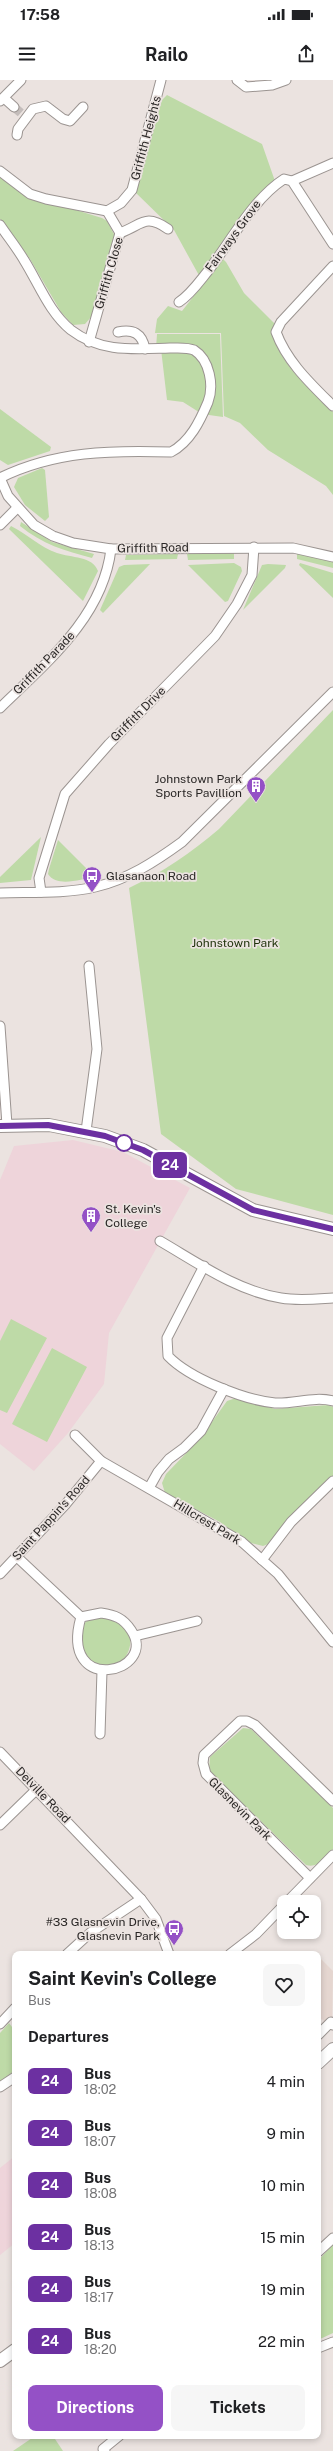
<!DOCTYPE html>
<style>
:root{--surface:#fff;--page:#f6f6f6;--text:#202124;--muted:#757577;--accent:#9451c6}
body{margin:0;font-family:"Public Sans",sans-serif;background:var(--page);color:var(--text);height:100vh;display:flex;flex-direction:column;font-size:15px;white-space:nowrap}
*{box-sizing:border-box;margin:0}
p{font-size:13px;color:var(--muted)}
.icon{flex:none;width:22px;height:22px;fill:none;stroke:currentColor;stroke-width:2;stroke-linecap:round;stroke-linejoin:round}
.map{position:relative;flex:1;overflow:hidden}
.sheet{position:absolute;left:12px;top:1871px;width:309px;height:488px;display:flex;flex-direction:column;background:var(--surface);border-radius:8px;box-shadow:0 2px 6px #0003}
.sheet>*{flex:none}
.badge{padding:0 8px;border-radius:6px;font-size:14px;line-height:26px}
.tools{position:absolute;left:277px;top:1815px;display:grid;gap:8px}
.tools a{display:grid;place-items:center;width:44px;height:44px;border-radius:8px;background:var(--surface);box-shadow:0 2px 6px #0003;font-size:20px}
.map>.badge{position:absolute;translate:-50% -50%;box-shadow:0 0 0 2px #fff}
h2{padding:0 16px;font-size:15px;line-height:36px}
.round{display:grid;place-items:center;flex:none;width:42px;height:42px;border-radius:8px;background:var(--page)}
.headline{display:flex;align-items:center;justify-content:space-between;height:68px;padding:0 16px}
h1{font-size:19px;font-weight:700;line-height:30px}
.primary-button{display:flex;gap:8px;margin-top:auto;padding:8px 16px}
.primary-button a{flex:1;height:46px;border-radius:8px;background:var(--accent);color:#fff;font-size:16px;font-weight:700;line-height:46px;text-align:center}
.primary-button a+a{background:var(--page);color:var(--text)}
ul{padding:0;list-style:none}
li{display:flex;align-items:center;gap:12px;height:52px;padding:0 16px}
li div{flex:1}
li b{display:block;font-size:15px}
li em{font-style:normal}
li .badge{min-width:44px;font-weight:700;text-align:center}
.status{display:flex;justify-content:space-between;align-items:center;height:28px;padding:0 20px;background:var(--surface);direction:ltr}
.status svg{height:11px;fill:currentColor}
header{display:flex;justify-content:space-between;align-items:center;height:52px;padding:0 16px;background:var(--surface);font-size:18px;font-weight:700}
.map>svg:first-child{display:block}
</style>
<div class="status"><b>17:58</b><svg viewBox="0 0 49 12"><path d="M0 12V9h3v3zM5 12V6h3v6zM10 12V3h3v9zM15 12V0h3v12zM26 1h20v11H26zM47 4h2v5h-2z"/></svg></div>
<header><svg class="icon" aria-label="menu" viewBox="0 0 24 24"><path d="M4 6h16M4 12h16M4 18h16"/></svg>Railo<svg class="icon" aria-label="share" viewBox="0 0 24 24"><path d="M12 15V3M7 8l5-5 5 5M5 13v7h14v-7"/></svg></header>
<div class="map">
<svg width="333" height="2371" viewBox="0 0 333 2371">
<rect width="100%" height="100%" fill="#ebe3e0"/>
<polygon fill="#e5d6d0" points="318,1876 333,1891 332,1949 322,1939 318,1943"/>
<g fill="#eed4da">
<polygon points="73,1060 123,1072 190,1108 109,1253 104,1304 68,1353 34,1391 0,1364 0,1100 14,1066"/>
<polygon points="15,2076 15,2163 0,2175 0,2088"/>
</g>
<g fill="#bedaa7">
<polygon points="167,15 262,64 276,104 201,199 174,150 135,112 162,20"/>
<polygon points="0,96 43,120 102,138 107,141 115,156 92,236 85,244 73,245 61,232 30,179 0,139"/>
<path d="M 223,179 L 226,182 L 244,213 L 275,244 C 267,274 313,312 333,332 L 333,415 L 326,406 L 268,370 L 240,343 L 224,336 L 221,253 L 155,253 L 157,239 L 168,226 L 182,231 Z"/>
<polygon points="157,254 220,254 223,337 202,334 183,322 167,320 161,269 156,268"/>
<polygon points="0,329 51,367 50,371 8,385 0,380"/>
<polygon points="42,388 45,390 49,437 45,441 25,425 14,407 18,398"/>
<path d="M 21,442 L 52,462 L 94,474 L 92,478 C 65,471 42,464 20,446 Z"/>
<path d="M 11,446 C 27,454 40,467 57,473 C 71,478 93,476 98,491 L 83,521 L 9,449 Z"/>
<polygon points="234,473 234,479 188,480 187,474"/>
<polygon points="297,473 333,482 333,488 297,479"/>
<polygon points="178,474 177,479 125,480 126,475"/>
<polygon points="234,483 241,487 242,491 228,521 225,522 188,485"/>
<polygon points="300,483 333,493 333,518 299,485"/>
<polygon points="150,484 103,533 100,530 119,487 124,485"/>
<polygon points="268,484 286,485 285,488 243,530 262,485"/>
<path d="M 333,630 L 333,1135 L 236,1109 L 161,1054 L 129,808 C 163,792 191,773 219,749 Z"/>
<polygon points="41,757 31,800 0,803 0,797"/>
<path d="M 58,760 L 95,797 C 81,799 57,808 48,794 L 49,789 Z"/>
<polygon points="11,1239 47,1258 7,1333 0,1330 0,1261"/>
<polygon points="52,1268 87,1287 47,1362 12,1344"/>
<polygon points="236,1318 275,1329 328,1325 333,1327 333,1400 271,1463 263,1466 247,1462 220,1442 165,1413 162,1403 166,1394 199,1360 227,1321"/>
<path d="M 95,1537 C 100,1537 108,1536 114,1538 C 146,1549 127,1599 96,1586 C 92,1584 88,1579 84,1576 C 82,1559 74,1544 95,1537 Z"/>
<path d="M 243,1648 L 251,1649 L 333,1728 L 333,1769 C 325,1777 318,1789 306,1785 L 209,1691 L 210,1677 Z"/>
<polygon points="9,1943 15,1951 15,1990 0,2003 0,1953"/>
<polygon points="333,2164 333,2253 318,2260 318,2181"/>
<polygon points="35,2356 53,2356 63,2371 13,2371"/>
</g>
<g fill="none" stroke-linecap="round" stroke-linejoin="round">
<polyline stroke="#c4bdbb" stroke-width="9" stroke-dasharray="9 4.5" stroke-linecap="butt" points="14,27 22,34"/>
<g stroke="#9b9491" stroke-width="11">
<g id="street">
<polyline points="237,0 246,7 272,5 286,0"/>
<polyline points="4,18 14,27"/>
<polyline points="0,21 21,0"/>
<polyline points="17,55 18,49 33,29 46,26 63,39 70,41 83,27"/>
<polyline points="0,91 30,114 46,119 107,131 121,123 132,110 161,0"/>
<polyline points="292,101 333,83"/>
<polyline points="107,131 120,153"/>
<path d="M 0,145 C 8,157 17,168 24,180 C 39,204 49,232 71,250 C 101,273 134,269 170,268 C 177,268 187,267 194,270 C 210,280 214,306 208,322 C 200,341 190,362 171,372 C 112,370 54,371 0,398"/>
<path d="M 120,153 C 142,145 145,133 168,149"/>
<path d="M 333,186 L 281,242 L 276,252 C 287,282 311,304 333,326"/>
<path d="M 179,222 C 191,214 199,202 208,191 C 231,161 253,119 284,99 L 292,101 L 333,164"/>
<path d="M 118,252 C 133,249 142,253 145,269"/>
<polyline points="89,262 120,153"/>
<polyline points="0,398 8,416 34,445 53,456 73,463 111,469 293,468 333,477"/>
<polyline points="0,445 17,428"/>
<path d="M 0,628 C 46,583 103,537 111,469"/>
<polyline points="41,812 39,798 65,714 109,664 215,556 237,524 252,495 254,467"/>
<path d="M 0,813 C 31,812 65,814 95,807 C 127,800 156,781 182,762 L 333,612"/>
<polyline points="0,946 7,1045"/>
<polyline points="86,1051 97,969 89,886"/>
<path d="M 160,1161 C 198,1183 237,1211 281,1218 C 298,1221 316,1219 333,1218"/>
<path d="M 204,1186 L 167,1258 L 168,1276 C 189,1298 244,1320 275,1323 C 295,1324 314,1316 333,1321"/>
<polyline points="75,1355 101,1381 242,1462 278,1494 333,1562"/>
<polyline points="149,1408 158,1392 169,1379 184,1368 201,1351 224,1309"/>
<polyline points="17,1477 81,1537"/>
<polyline points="262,1480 291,1442 333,1401"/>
<polyline points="0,1494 65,1425 101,1381"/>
<path d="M 101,1533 C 115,1535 123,1538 131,1550 C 160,1593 58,1617 81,1537 Z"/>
<polyline points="135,1556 197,1541"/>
<polyline points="100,1654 102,1591"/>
<polyline points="0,1672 141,1819 156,1839 169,1874"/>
<polyline points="0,1745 37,1709"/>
<polyline points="310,1798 206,1694 203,1683 204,1675 240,1641 247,1641 255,1645 333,1721"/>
<polyline points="287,1822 333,1775"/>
<polyline points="67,1874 90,1853 141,1819"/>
<polyline points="230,1874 256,1854 284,1825"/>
<polyline points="0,1944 15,1928"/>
<polyline points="318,1955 331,1942 333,1945"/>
<polyline points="0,2007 15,1997"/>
<polyline points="318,2172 333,2158"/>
<polyline points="318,2268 333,2262"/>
<polyline points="105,2371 103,2369 119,2356"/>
</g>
</g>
<g stroke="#9b9491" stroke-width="14">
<g id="secondary">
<polyline points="0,1046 49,1045 105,1056 143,1070 253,1130 333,1149"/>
<polyline points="318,1983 333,1969"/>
<polyline points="0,2281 15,2270"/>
</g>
</g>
<use href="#street" stroke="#fff" stroke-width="9"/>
<use href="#secondary" stroke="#fff" stroke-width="12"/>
</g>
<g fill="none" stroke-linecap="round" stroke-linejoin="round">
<g stroke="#fff" stroke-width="9">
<polyline id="line" points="0,1046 48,1045 105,1056 143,1070 253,1130 333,1149"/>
</g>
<use href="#line" stroke="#6c30a1" stroke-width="6"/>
</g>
<defs>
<g id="building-pin" transform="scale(1)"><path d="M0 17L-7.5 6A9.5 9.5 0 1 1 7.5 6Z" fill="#9451c6" stroke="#ebe3e0"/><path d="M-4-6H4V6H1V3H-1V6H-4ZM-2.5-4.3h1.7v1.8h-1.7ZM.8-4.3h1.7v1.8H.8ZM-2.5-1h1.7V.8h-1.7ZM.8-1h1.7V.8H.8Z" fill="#fff"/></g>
<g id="bus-pin" transform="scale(1)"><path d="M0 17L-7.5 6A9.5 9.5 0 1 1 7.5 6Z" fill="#9451c6" stroke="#ebe3e0"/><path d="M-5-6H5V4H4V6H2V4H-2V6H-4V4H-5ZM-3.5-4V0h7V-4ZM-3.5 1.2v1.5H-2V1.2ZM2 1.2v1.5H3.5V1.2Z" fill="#fff"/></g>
</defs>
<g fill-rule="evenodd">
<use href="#building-pin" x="256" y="706"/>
<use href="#bus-pin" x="92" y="796"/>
<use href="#building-pin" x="91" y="1136"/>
<use href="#bus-pin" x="174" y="1849"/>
</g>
<circle fill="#fff" stroke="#6c30a1" stroke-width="2" cx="124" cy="1063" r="8"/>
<g text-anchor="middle" stroke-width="3.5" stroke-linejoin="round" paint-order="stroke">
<g font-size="12" fill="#2a2726" stroke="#ebe3e0">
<text transform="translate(146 58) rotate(-75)" y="4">Griffith Heights</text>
<text transform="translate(233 156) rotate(-54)" y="4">Fairways Grove</text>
<text transform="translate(109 193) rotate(-74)" y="4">Griffith Close</text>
<text transform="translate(153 468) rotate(-1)" y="4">Griffith Road</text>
<text transform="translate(44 583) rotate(-46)" y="4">Griffith Parade</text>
<text transform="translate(138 634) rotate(-45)" y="4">Griffith Drive</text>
<text transform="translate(51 1438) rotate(-48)" y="4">Saint Pappin's Road</text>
<text transform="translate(207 1442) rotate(31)" y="4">Hillcrest Park</text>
<text transform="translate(43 1715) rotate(46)" y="4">Delville Road</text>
<text transform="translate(240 1729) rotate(45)" y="4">Glasnevin Park</text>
</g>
<g font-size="12" fill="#2a2726" stroke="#ebe3e0" text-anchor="end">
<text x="242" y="703">Johnstown Park<tspan x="242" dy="14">Sports Pavillion</tspan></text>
<text x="106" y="800" text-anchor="start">Glasanaon Road</text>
<text x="105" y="1133" text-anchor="start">St. Kevin's<tspan x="105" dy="14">College</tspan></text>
<text x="160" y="1846">#33 Glasnevin Drive,<tspan x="160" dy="14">Glasnevin Park</tspan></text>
</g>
<g font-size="12" fill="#1e3109" stroke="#ebe3e0">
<text x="235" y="867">Johnstown Park</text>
</g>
</g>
</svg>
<div class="tools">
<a><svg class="icon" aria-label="locate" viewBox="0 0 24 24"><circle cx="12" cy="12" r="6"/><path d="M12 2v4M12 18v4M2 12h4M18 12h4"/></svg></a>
</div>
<b class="badge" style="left:170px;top:1085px;background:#6c30a1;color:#fff">24</b>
<section class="sheet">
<div class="headline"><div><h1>Saint Kevin's College</h1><p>Bus</p></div><a class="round"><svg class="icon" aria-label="heart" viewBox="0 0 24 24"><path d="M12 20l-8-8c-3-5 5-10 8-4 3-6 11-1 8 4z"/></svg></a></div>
<h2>Departures</h2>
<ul>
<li><span class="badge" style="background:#6c30a1;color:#fff">24</span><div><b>Bus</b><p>18:02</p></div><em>4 min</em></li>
<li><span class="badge" style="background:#6c30a1;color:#fff">24</span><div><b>Bus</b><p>18:07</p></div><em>9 min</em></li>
<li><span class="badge" style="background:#6c30a1;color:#fff">24</span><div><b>Bus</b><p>18:08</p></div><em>10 min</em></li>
<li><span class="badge" style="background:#6c30a1;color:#fff">24</span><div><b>Bus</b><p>18:13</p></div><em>15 min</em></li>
<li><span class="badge" style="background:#6c30a1;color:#fff">24</span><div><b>Bus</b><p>18:17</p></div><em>19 min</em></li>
<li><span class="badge" style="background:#6c30a1;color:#fff">24</span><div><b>Bus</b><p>18:20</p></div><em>22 min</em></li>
</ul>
<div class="primary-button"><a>Directions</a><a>Tickets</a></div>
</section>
</div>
